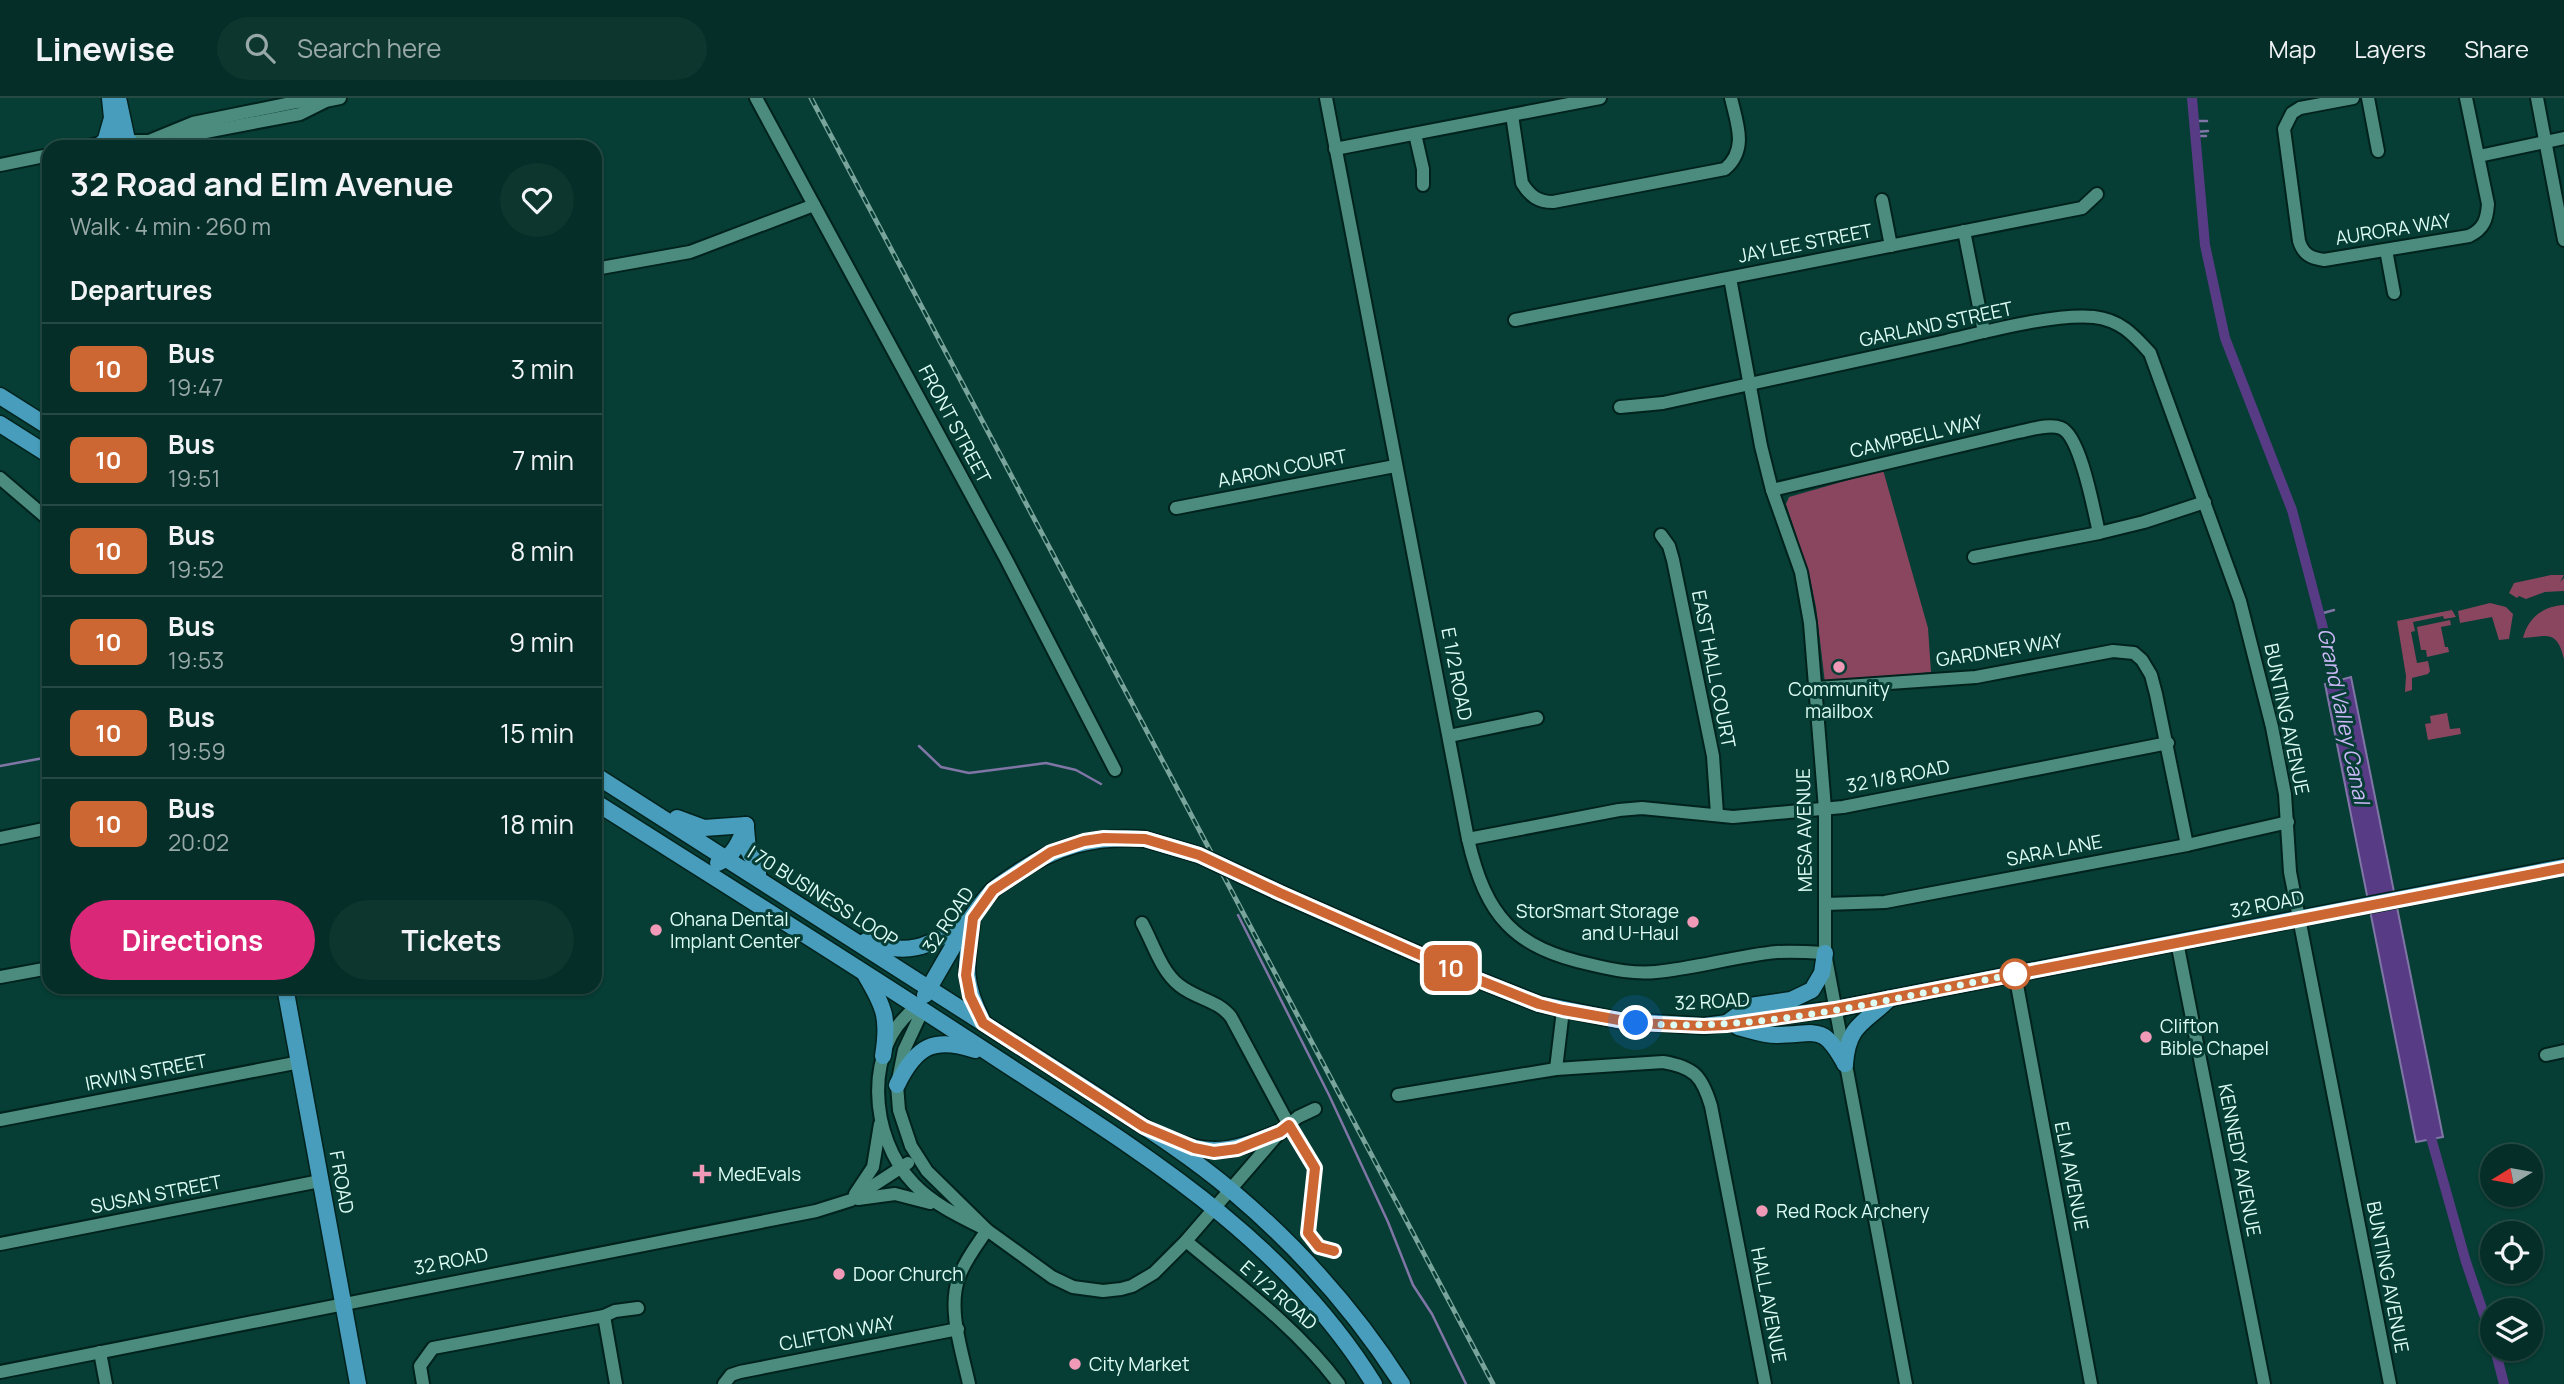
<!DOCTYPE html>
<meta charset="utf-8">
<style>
:root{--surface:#042e27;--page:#0d362f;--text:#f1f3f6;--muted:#97a8a7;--line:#254a44;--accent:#db2777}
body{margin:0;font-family:Manrope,sans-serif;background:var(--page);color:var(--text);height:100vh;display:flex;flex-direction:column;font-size:26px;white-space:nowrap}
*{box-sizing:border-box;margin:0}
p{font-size:23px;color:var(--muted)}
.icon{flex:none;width:38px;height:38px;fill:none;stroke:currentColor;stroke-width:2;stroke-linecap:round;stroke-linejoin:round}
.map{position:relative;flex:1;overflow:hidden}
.sheet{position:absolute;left:42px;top:42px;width:560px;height:854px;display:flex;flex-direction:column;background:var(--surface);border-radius:21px;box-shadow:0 2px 5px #0004,0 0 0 2px var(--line)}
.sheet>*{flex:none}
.badge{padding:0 14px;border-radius:10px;font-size:24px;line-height:46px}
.needle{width:46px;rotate:259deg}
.buttons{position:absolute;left:2480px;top:1046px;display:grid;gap:14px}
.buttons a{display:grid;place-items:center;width:63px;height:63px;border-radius:50%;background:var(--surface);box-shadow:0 2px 5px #0004,0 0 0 2px var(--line);font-size:35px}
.you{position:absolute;width:35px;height:35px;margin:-18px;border:5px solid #fff;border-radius:50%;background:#1a73e8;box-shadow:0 0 0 10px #1a73e833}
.map>.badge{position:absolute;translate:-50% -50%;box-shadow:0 0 0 4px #fff}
h2{padding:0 28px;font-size:26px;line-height:63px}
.round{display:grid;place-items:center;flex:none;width:74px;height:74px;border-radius:37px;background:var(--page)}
.headline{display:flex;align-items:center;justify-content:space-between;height:119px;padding:0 28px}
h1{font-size:33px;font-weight:700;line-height:52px}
.action{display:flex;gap:14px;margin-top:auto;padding:14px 28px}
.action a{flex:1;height:80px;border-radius:42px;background:var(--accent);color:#fff;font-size:28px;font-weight:700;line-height:80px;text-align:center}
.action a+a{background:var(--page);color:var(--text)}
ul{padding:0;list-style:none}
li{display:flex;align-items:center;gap:21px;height:91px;padding:0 28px;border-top:2px solid var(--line)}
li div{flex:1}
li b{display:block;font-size:26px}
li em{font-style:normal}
li .badge{min-width:77px;font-weight:700;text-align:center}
header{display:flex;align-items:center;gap:42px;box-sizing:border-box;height:98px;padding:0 35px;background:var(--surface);border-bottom:2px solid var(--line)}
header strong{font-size:33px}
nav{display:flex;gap:38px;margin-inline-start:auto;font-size:24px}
.search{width:490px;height:63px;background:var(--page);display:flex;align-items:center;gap:18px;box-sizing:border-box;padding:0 24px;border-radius:38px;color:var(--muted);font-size:26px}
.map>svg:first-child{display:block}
</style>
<header>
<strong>Linewise</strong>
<div class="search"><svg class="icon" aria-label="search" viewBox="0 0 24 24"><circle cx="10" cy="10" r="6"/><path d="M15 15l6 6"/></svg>Search here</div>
<nav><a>Map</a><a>Layers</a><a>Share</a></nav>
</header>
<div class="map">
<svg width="2564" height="1286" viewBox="0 0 2564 1286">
<rect width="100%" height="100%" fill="#063d34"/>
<g fill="#8a465f">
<polygon points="1883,372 1928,530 1931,574 1825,585 1816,509 1809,475 1786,406 1789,399"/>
<polygon points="2551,477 2564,477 2560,484 2564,480 2564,493 2545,494 2526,501 2519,498 2517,500 2509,495 2514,485"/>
<polygon points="2490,505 2506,509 2513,516 2509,541 2499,542 2492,519 2460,525 2458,513"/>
<path d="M 2564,507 L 2564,561 C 2557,532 2548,538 2523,540 C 2528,520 2543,508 2564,507 Z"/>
<polygon points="2452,512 2456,519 2444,521 2443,518 2413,524 2415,533 2411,534 2417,565 2428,563 2430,573 2428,576 2412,580 2412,592 2405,594 2406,578 2397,523"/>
<polygon points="2450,522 2451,527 2441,529 2445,549 2448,549 2449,554 2427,559 2426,552 2421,552 2417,529"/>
<polygon points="2447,615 2450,631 2460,630 2461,636 2428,642 2425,626 2431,625 2430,618"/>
</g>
<polygon fill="#573c85" stroke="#7f76a6" stroke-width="2" points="2351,579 2443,1039 2416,1044 2325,586"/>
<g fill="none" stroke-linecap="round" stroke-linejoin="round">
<g stroke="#7f76a6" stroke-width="2.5">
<polyline points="2194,23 2207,23"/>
<polyline points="2195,34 2208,33"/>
<polyline points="2195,38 2206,38"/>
<polyline points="2320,516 2334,512"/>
<polyline points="919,648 941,669 969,675 1046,665 1076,672 1101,686"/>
<polyline points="0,668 49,659"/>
<polyline points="1238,817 1329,997 1388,1124 1413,1187 1432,1216 1466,1286"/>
</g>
<g stroke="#573c85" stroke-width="10">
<polyline points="2192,0 2205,147 2225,240 2292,412 2340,595"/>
<polyline points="2428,1029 2466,1164 2492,1240"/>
<polyline points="2495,1251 2504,1286"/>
</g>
<g stroke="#00221c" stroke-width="16">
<g id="minor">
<polyline points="756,0 1005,459 1115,672"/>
<path d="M 1326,0 L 1468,741 C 1486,819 1514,850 1593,867 C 1614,872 1634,876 1656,874 C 1697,870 1736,858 1777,854 C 1793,853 1809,854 1825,855"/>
<path d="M 2353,0 L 2300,10 L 2292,15 L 2284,31 L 2299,143 C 2303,156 2310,160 2324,162 L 2469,138 C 2484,131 2487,121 2488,106 L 2466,0"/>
<polyline points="2368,0 2378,53"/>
<polyline points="2537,0 2564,142"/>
<path d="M 1512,17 L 1522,85 C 1530,98 1538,104 1553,104 L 1725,71 C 1748,51 1737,26 1731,0"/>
<polyline points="1415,36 1423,71 1423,87"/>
<polyline points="129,43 149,43 193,25 296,4 325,3 340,0"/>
<polyline points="85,49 101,45"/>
<polyline points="165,49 195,36 300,16 324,4"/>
<polyline points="1335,51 1600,0"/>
<polyline points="2479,58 2564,40"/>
<polyline points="0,67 49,57"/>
<polyline points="1882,102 1891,148"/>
<polyline points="1964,133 1984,234"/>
<polyline points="2386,152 2394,195"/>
<polyline points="595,171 690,154 814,107"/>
<polyline points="1730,180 1761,348 1772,392 1801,474 1810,525 1825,711 1825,855 1906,1286"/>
<polyline points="1515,222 2082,110 2097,96"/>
<path d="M 1620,309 L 1663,305 C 1758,284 1852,264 1946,243 C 1985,234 2055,215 2094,219 C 2120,222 2133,236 2150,255 L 2240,503 L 2272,629 L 2285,696 L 2290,774 L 2390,1286"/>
<polyline points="0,380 49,422"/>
<path d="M 1772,392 L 2018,334 C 2030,332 2049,325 2061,330 C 2081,338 2094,414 2099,435"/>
<polyline points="1176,410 1395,368"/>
<polyline points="1661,437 1669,448 1673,462 1713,658 1717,716"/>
<polyline points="1974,459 2099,435 2144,424 2205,404"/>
<polyline points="1817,590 1976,579 2113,553 2134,555 2142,562 2151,577 2156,596 2187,747"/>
<polyline points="1449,638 1537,620"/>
<polyline points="0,740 49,730"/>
<polyline points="1468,741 1619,712 1642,710 1733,719 1843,709 2168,645"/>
<polyline points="1825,806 1885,804 2187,747 2288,724"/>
<path d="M 1142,825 C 1153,845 1161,873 1179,887 C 1196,901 1218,902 1231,919 L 1289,1027"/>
<polyline points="2177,844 2264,1286"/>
<polyline points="2015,876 2091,1286"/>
<polyline points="0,879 49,870"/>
<polyline points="2546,957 2564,953"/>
<polyline points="1556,971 1563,912"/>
<path d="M 1398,997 L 1556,971 L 1663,964 C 1694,969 1702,978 1711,1008 L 1765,1286"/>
<polyline points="0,1022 300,964"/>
<polyline points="855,1096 873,1069 880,1026"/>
<polyline points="858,1101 895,1096 930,1105"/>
<path d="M 987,1132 C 961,1119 934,1107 914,1086 C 869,1040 862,947 918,908 L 920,918 L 904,952 L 897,987 L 899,1012 L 911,1048 L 927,1073 L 987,1132 L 1052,1179 L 1073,1189 L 1103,1193 L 1121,1191 L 1132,1188 L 1154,1175 L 1186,1143 L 1280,1034 L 1298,1019 L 1315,1011"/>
<path d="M 1186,1143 C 1240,1188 1297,1230 1339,1286"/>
<polyline points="0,1146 320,1083"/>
<polyline points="604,1218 616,1286"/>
<polyline points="100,1254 106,1286"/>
<polyline points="0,1274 816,1113 851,1102 908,1065"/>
<polyline points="423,1286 420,1268 433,1250 604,1218 615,1213 638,1210"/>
<polyline points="724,1286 731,1277 740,1274 958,1231"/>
<path d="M 969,1286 C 962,1253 947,1211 959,1179 C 965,1162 977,1147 987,1132"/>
</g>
</g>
<g stroke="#00221c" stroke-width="19">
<g id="major">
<polyline points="118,0 127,42"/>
<polyline points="106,41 112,20 110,0"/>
<path d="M 99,49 C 109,36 124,35 134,49"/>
<polyline points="0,298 49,329"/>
<polyline points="0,326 49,357"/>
<path d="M 595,677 L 1080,987 C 1132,1021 1186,1054 1233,1094 C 1298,1149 1356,1214 1402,1286"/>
<path d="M 595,704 C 731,790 867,875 1001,963 C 1142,1055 1283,1139 1374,1286"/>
<polyline points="677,720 704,730 746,727"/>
<polyline points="746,730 748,752 758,770 758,779"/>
<path d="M 718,765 C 734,758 740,743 746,727"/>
<polyline points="1280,795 1461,875 1539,906 1622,923 1704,928 1835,911 2564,769"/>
<path d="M 972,825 C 966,867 962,882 982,922"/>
<path d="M 866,843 C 912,861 930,846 968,823"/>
<path d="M 866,878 C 885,910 889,921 883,958"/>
<polyline points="285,889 358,1286"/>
<path d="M 925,897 C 944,865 967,820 992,793 C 998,787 1007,782 1014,777 C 1055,748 1095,737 1145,741"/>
<polyline points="1727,925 1750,908 1791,902 1812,892 1822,875 1825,855"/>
<path d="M 1738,929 C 1750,932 1764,937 1776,937 C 1817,937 1822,924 1845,966"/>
<path d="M 1845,966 C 1848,926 1864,926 1890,900"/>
<path d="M 897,987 C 916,948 934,938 975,952"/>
<path d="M 1172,1042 C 1215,1061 1240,1050 1280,1034"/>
</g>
</g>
<use href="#minor" stroke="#4b8c7e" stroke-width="12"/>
<use href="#major" stroke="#479dbb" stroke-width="16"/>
<g stroke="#79a49b" stroke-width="5">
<polyline id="rail" points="811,0 1493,1286"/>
</g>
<use href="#rail" stroke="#063d34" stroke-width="2.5" stroke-dasharray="8" stroke-linecap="butt"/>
<g stroke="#00221c" stroke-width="19" stroke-linecap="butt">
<polyline id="major-bridge" points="1145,741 1199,757 1280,795"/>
</g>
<use href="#major-bridge" stroke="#479dbb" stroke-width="16"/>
</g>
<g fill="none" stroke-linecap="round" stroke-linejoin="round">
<g stroke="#fff" stroke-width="16">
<polyline id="line" points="1334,1153 1319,1149 1308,1135 1315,1070 1289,1027 1280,1034 1237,1051 1214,1054 1194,1050 1144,1029 983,925 970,898 966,877 973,820 993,792 1051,754 1084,743 1104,740 1145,741 1199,757 1280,795 1461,875 1539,906 1563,912 1636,925 1704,928 1726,927 1835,911 2564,770"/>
</g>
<use href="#line" stroke="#c63" stroke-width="10"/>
<path stroke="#dcfcf4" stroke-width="7" stroke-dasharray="0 12.6" d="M 1636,925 C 1763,936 1891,900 2015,876"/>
</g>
<g fill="#f09ab7" stroke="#063d34" stroke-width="2.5">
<circle cx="1839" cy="569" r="7"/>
<circle cx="1693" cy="824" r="7"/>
<circle cx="656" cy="832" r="7"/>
<circle cx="2146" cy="939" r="7"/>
<path d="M698.5 1065.5h7v7h7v7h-7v7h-7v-7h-7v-7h7z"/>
<circle cx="1762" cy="1113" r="7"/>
<circle cx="839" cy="1176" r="7"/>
<circle cx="1075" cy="1266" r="7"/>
</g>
<circle fill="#fff" stroke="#c63" stroke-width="3.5" cx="2015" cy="876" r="14"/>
<g text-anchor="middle" stroke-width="6" stroke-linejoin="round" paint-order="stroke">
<g font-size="19" fill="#dcfcf4" stroke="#063d34">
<text transform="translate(2393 131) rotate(-9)" y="7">AURORA WAY</text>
<text transform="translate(1805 145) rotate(-11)" y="7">JAY LEE STREET</text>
<text transform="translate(1936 226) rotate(-12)" y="7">GARLAND STREET</text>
<text transform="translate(955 326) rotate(62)" y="7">FRONT STREET</text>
<text transform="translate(1916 338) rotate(-13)" y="7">CAMPBELL WAY</text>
<text transform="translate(1282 370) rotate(-11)" y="7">AARON COURT</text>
<text transform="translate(1999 552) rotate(-9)" y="7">GARDNER WAY</text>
<text transform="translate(1714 571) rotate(79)" y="7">EAST HALL COURT</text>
<text transform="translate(1457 576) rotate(79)" y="7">E 1/2 ROAD</text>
<text transform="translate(2287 621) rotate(78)" y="7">BUNTING AVENUE</text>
<text transform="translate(1898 678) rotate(-11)" y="7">32 1/8 ROAD</text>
<text transform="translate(1804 732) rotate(-91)" y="7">MESA AVENUE</text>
<text transform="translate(2054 752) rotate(-11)" y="7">SARA LANE</text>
<text transform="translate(823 798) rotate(32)" y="7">I 70 BUSINESS LOOP</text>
<text transform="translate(2267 806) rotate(-11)" y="7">32 ROAD</text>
<text transform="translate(948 822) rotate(-56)" y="7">32 ROAD</text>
<text transform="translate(1712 903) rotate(-3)" y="7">32 ROAD</text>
<text transform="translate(146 974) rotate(-11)" y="7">IRWIN STREET</text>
<text transform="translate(2240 1062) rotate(79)" y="7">KENNEDY AVENUE</text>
<text transform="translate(2072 1078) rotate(79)" y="7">ELM AVENUE</text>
<text transform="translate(342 1084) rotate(80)" y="7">F ROAD</text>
<text transform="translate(156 1096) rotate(-11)" y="7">SUSAN STREET</text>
<text transform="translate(451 1163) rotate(-11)" y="7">32 ROAD</text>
<text transform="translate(2388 1179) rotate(79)" y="7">BUNTING AVENUE</text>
<text transform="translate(1279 1197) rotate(41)" y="7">E 1/2 ROAD</text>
<text transform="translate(1769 1207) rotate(79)" y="7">HALL AVENUE</text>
<text transform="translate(837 1235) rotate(-11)" y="7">CLIFTON WAY</text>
</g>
<g font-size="19" fill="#dcfcf4" stroke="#063d34" text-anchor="start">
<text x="1839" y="598" text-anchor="middle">Community<tspan x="1839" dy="22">mailbox</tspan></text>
<text x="1679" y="820" text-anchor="end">StorSmart Storage<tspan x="1679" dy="22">and U-Haul</tspan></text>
<text x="670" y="828">Ohana Dental<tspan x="670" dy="22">Implant Center</tspan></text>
<text x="2160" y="935">Clifton<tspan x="2160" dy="22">Bible Chapel</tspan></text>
<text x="718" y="1083">MedEvals</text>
<text x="1776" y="1120">Red Rock Archery</text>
<text x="853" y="1183">Door Church</text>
<text x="1089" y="1273">City Market</text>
</g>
<g font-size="21" font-style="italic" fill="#cbb8f7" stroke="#063d34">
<text transform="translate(2343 618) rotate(78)" y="7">Grand Valley Canal</text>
</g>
</g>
</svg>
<div class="buttons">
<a><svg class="needle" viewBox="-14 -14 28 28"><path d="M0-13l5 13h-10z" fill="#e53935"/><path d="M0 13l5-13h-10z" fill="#97a8a7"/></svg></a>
<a><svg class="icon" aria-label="locate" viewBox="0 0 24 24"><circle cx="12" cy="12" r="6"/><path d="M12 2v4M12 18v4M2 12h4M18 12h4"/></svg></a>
<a><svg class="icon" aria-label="layers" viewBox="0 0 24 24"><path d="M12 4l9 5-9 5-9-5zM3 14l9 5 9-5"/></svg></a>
</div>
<div class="you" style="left:1636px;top:925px"></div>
<b class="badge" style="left:1451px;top:870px;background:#c63;color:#fff">10</b>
<section class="sheet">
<div class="headline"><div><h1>32 Road and Elm Avenue</h1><p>Walk · 4 min · 260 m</p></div><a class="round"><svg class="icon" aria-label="heart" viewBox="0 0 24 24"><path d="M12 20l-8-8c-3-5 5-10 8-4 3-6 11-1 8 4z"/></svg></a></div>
<h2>Departures</h2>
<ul>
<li><span class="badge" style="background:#c63;color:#fff">10</span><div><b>Bus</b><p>19:47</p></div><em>3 min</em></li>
<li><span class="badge" style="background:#c63;color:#fff">10</span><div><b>Bus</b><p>19:51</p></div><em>7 min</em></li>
<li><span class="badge" style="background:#c63;color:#fff">10</span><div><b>Bus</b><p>19:52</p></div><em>8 min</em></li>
<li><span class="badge" style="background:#c63;color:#fff">10</span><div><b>Bus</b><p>19:53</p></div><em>9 min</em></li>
<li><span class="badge" style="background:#c63;color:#fff">10</span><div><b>Bus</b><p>19:59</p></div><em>15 min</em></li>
<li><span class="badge" style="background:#c63;color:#fff">10</span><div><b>Bus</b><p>20:02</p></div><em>18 min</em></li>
</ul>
<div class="action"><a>Directions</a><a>Tickets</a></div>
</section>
</div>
